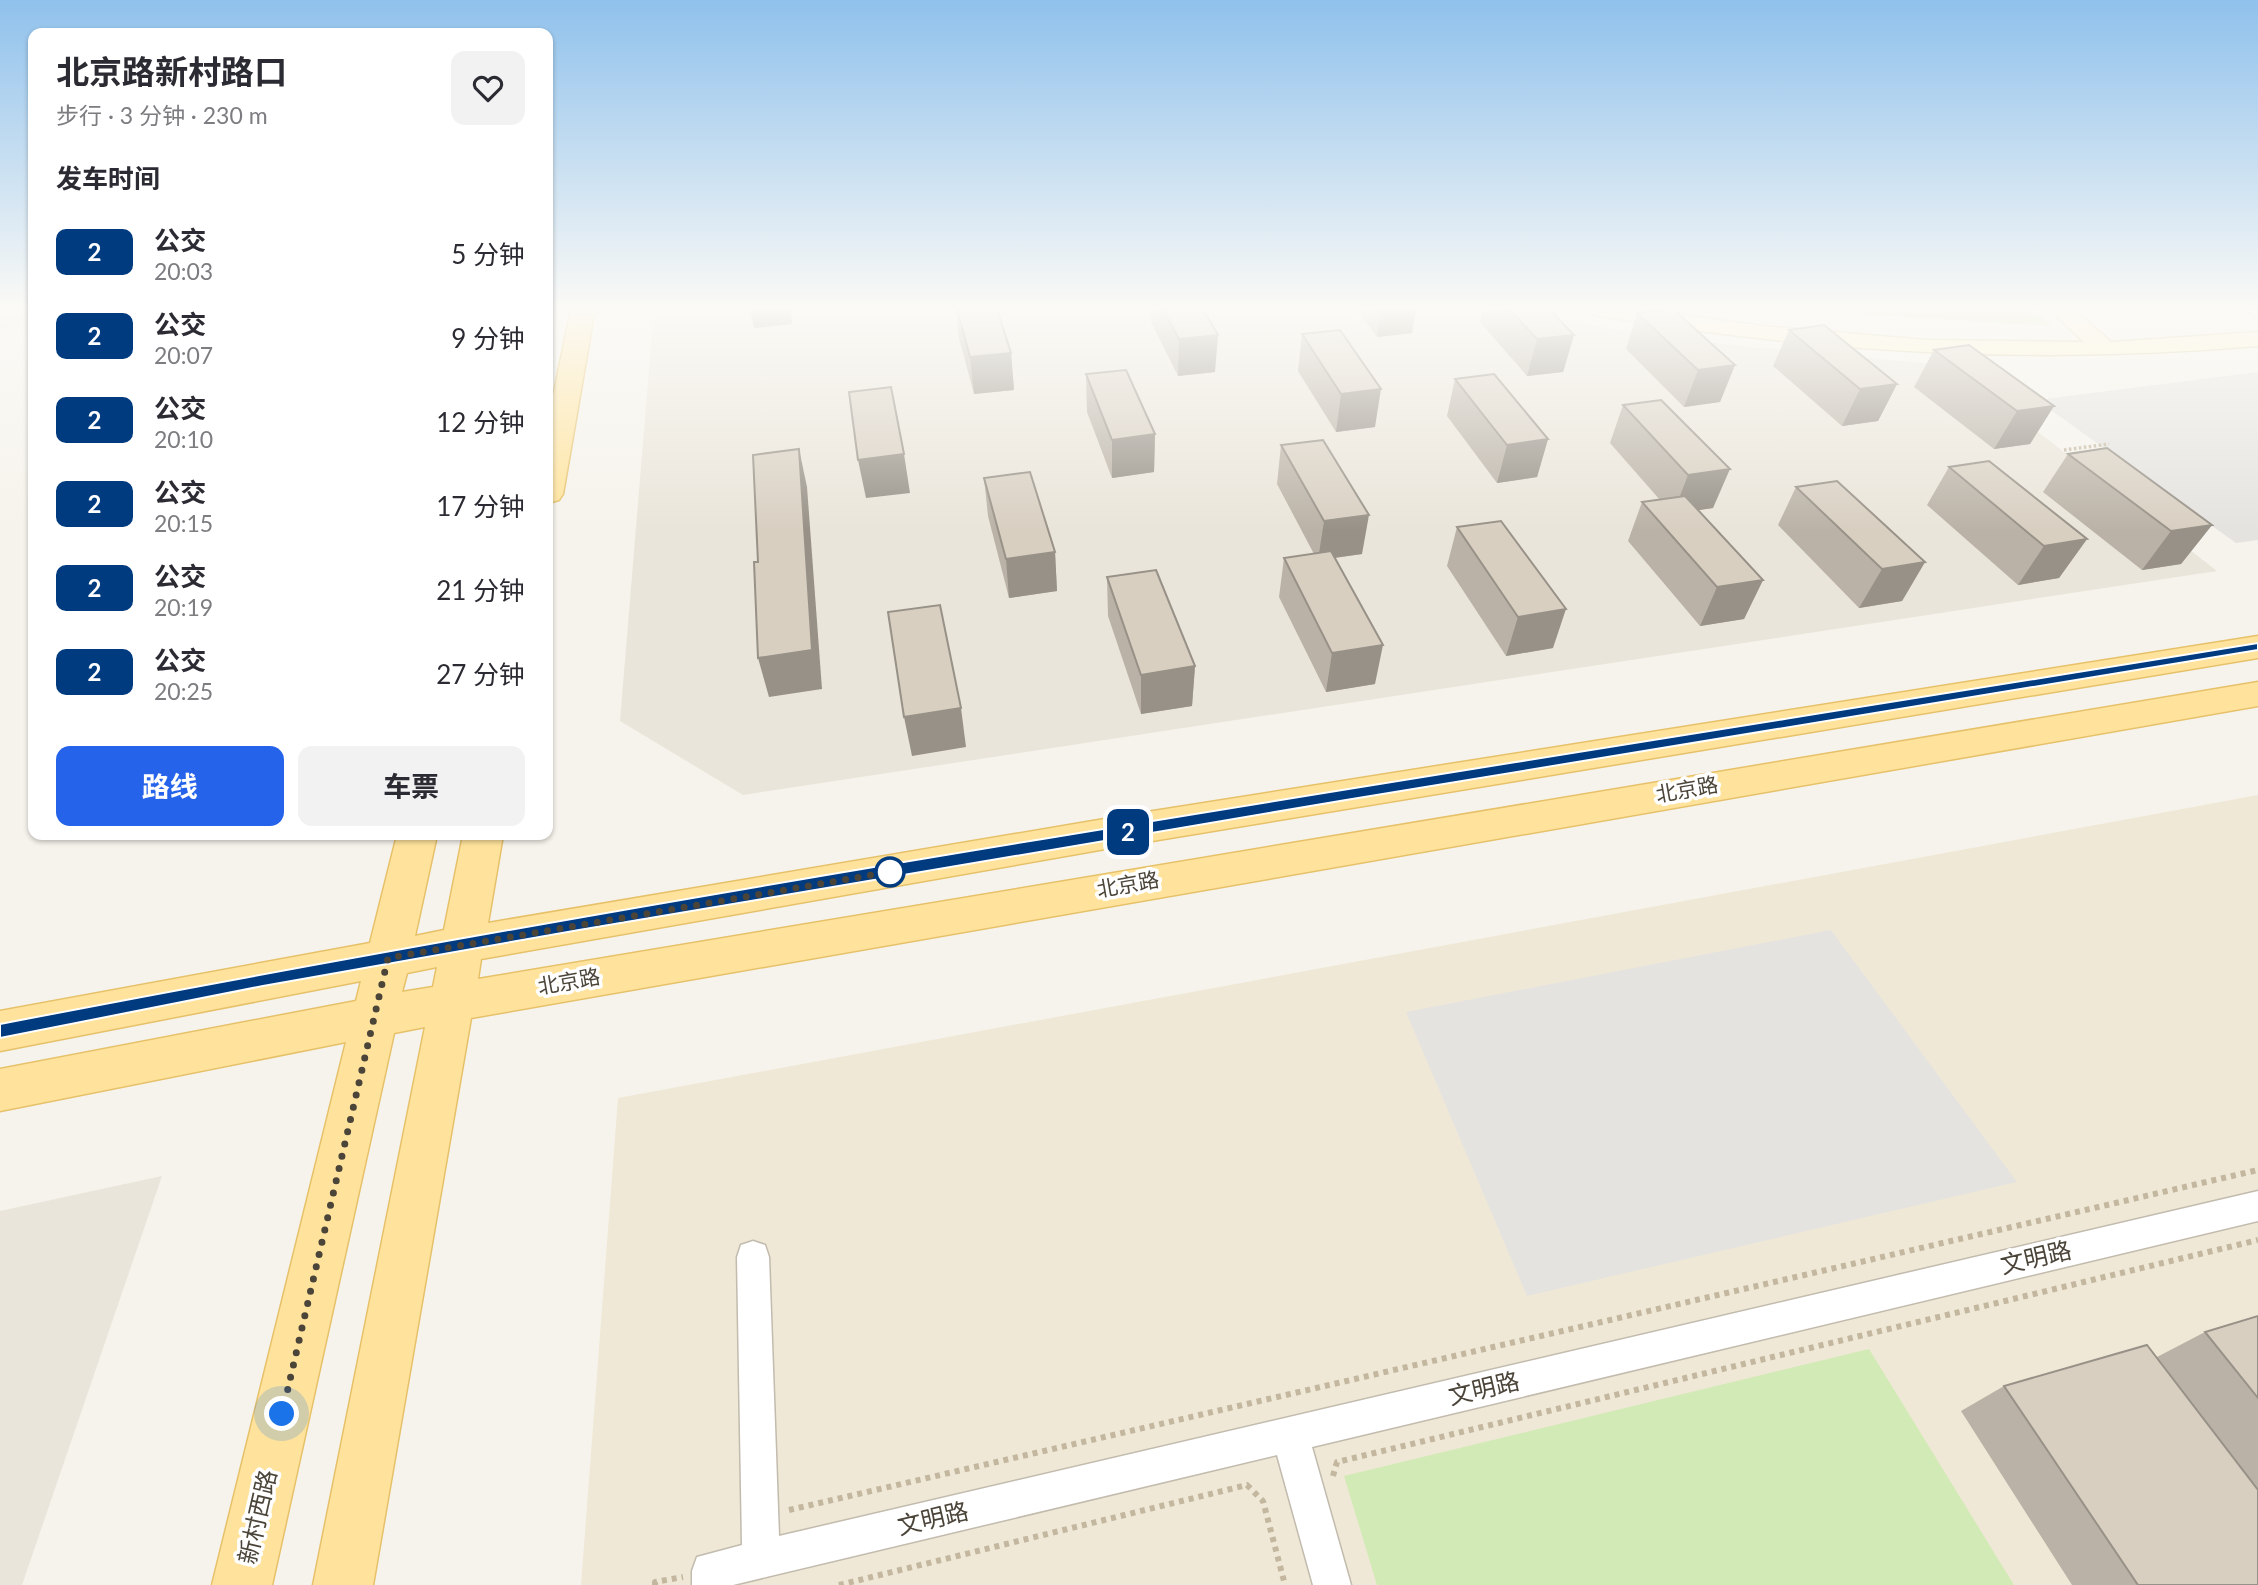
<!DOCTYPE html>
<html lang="zh">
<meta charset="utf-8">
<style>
:root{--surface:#fff;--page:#f2f2f3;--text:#2b2b33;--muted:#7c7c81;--accent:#2563eb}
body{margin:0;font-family:Lato,"Noto Sans SC",sans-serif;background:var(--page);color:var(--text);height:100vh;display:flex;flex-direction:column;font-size:26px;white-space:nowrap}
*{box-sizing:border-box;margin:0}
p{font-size:23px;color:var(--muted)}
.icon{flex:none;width:38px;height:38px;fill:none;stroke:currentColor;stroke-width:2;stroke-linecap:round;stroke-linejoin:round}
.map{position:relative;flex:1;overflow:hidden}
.drawer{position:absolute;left:28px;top:28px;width:525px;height:812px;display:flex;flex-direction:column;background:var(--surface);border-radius:14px;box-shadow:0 2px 5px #0004}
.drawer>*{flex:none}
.badge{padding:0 14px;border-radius:10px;font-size:24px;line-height:46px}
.you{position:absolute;width:35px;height:35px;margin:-18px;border:5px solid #fff;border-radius:50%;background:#1a73e8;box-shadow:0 0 0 10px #1a73e833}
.map>.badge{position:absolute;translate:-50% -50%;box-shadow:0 0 0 4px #fff}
h2{padding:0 28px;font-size:26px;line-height:63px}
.round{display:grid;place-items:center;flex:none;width:74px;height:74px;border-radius:14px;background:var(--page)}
.head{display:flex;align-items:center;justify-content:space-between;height:119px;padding:0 28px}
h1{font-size:33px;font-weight:700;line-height:52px}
.cta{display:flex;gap:14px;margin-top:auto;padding:14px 28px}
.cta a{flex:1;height:80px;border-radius:14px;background:var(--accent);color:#fff;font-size:28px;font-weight:700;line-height:80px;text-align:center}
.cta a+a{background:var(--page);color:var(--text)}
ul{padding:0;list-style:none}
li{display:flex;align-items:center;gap:21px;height:84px;padding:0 28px}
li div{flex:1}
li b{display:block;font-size:26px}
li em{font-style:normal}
li .badge{min-width:77px;font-weight:700;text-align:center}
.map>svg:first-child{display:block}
</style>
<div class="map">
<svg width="2258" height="1585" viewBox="0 0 2258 1585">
<rect width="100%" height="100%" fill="#f6f3ec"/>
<g fill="#eae5da">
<polygon points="0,309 33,309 33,326 0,329"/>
<polygon points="654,309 1506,309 1671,339 1953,366 2217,571 743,795 620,721"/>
<polygon points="162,1176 22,1585 0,1585 0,1211"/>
</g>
<polygon fill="#efe8d6" points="2258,795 2258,1585 581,1585 618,1098"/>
<g fill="#d2eab5">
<polygon points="1779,309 1984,309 2038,315 2052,326"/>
<polygon points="1869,1349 2014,1585 1377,1585 1344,1476"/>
</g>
<g fill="#e5e3e0">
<polygon points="2258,372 2258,540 2236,543 2037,400"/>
<polygon points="1831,930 2017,1182 1527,1296 1406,1012"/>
</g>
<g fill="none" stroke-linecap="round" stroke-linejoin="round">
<g stroke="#c2bbae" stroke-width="3">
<g id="street">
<polygon points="2245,309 2258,309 2258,317"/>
<polygon points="2258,1191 2258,1221 1312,1447 1351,1585 1313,1585 1277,1455 733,1585 692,1585 692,1571 697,1557 742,1545 737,1257 741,1245 753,1241 765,1245 769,1257 779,1536"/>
</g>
</g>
<g stroke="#d6c79b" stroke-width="3">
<path id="secondary" d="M 1588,309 L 1641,309 L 1762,326 L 1927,340 L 2084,342 L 2049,309 L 2073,309 L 2111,342 L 2258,332 L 2258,346 C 2030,365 1824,353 1599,316 L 1591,314 Z"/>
</g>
<g stroke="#e6c16a" stroke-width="3">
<g id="primary">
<polygon points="571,309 595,309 563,494 559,500 548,503 548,421"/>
<path d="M 2258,636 L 2258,658 L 1128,845 L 481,959 L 478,979 L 2258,682 L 2258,706 L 471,1018 L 373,1585 L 313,1585 L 425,1027 L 394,1033 L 272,1585 L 212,1585 L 346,1042 L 0,1111 L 0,1069 L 356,1001 L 361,981 L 0,1051 L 0,1011 L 370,943 L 397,835 L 437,835 L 415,936 L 444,930 L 463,835 L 503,835 L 488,923 L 1128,815 ZM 437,967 L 433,987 L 402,992 L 407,973 Z"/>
</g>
</g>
<polyline stroke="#c4b79f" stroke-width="3.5" stroke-dasharray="2.5 2.5" stroke-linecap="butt" points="2064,450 2109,444"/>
<g stroke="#c4b79f" stroke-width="6" stroke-dasharray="5 5" stroke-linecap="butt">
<polyline points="1333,1476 1337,1462 2258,1240"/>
<polyline points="789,1510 2258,1170"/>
<polyline points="655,1585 655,1582 683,1577"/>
<polyline points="839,1585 1247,1485 1263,1501 1285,1585"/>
</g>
<use href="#street" fill="#fff" fill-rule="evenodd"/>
<use href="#secondary" fill="#fff3cd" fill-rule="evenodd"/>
<use href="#primary" fill="#ffe39c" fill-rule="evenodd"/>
</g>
<g fill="#bab2a6">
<polygon points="956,309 997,309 1011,353 1014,390 974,394 959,338"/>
<polygon points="1151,309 1203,309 1215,372 1178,376 1151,322"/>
<polygon points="1356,309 1416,309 1412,333 1377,337"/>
<polygon points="1483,309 1549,309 1574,335 1563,372 1527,376 1480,322"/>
<polygon points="1637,313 1735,365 1720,402 1684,407 1626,349"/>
<polygon points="1789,330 1897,384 1878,421 1842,426 1773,366"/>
<polygon points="1302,334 1375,427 1336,432 1298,371"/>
<polygon points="1934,350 2054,406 2030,444 1994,449 1914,387"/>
<polygon points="1086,374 1155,434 1154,472 1112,478 1087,412"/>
<polygon points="1455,379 1548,439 1537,477 1497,483 1447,416"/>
<polygon points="1661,400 1713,508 1698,510 1763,580 1744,619 1700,626 1628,541 1642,502 1660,500 1610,443 1623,405"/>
<polygon points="1281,445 1362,554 1335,558 1375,684 1326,692 1279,597 1284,558 1314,554 1277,484"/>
<polygon points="2068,454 2212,525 2181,564 2142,570 2043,492"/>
<polygon points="1949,467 2087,539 2059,578 2018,585 1927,505"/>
<polygon points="984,478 1055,552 1057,591 1009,598 988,516"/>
<polygon points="1796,487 1925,562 1902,601 1859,608 1778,525"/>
<polygon points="1457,527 1553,648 1506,656 1447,566"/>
<polygon points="1107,577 1195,666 1192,706 1141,714 1108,616"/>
<polygon points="2258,1316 2258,1585 2072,1585 1961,1411 2004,1386 2157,1357 2205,1332"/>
</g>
<g fill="#979187">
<polygon points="750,309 791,309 792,324 754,328"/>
<polygon points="1381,309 1416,309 1412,333 1377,337"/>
<polygon points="1218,335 1215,372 1178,376 1179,339"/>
<polygon points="1574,335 1563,372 1527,376 1537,339"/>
<polygon points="1011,353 1014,390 974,394 970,357"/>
<polygon points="1735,365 1720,402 1684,407 1698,370"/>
<polygon points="1897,384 1878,421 1842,426 1860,389"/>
<polygon points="1381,389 1375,427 1336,432 1341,394"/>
<polygon points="2054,406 2030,444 1994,449 2017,411"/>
<polygon points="1155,434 1154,472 1112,478 1112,440"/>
<polygon points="1548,439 1537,477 1497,483 1507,445"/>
<polygon points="799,449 807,487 822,689 769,697 758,658"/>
<polygon points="904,454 910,493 866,498 858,460"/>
<polygon points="1730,469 1713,508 1673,514 1688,475"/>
<polygon points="1369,515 1362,554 1318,560 1324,521"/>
<polygon points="2212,525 2181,564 2142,570 2171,531"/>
<polygon points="2087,539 2059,578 2018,585 2044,546"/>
<polygon points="1055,552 1057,591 1009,598 1006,559"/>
<polygon points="1925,562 1902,601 1859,608 1882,569"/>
<polygon points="1763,580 1744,619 1700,626 1717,587"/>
<polygon points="1566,609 1553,648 1506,656 1518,617"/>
<polygon points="1383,645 1375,684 1326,692 1332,653"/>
<polygon points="1195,666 1192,706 1141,714 1141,675"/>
<polygon points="961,708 966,747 912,756 904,717"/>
</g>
<g fill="#d8cfc1" stroke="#979187" stroke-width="2">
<polygon points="957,309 997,309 1011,353 970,357"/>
<polygon points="1163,309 1203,309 1218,335 1179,339"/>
<polygon points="1509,309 1549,309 1574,335 1537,339"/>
<polygon points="1673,309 1735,365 1698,370 1637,313"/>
<polygon points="1824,325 1897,384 1860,389 1789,330"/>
<polygon points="1340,330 1381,389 1341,394 1302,334"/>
<polygon points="1969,345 2054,406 2017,411 1934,350"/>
<polygon points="1126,370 1155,434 1112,440 1086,374"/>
<polygon points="1494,374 1548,439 1507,445 1455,379"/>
<polygon points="891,387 904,454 858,460 849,392"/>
<polygon points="1661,400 1730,469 1688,475 1623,405"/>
<polygon points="1323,440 1369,515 1324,521 1281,445"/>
<polygon points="2107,448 2212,525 2171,531 2068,454"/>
<polygon points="799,449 812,650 758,658 754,562 758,562 753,455"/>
<polygon points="1989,461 2087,539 2044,546 1949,467"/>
<polygon points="1030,472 1055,552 1006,559 984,478"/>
<polygon points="1837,481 1925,562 1882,569 1796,487"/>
<polygon points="1685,496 1763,580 1717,587 1642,502"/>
<polygon points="1501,521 1566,609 1518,617 1457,527"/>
<polygon points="1331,551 1383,645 1332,653 1284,558"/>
<polygon points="1156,570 1195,666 1141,675 1107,577"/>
<polygon points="940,605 961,708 904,717 888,612"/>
<polygon points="2258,1316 2258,1398 2205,1332"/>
<polygon points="2147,1345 2258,1490 2258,1585 2138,1585 2004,1386"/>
</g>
<linearGradient id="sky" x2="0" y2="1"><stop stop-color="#8fc1ec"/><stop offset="0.58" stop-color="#fbfaf6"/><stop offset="1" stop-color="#fbfaf6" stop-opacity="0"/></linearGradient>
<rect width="2258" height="531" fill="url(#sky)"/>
<path fill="#003b80" stroke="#fff" stroke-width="2" d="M 2258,643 L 2258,650 L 1346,800 L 579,930 L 263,986 L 0,1038 L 0,1024 C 749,879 1505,765 2258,643 Z"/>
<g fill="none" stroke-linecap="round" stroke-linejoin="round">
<polyline stroke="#4b4439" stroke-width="7" stroke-dasharray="0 12.6" points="282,1414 388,958 890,872"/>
</g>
<circle fill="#fff" stroke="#003b80" stroke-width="3.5" cx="890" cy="872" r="14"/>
<g text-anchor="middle" stroke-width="7" stroke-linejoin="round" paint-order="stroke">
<g font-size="21" fill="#4b4439" stroke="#fff">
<text transform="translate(1687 790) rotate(-10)" y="7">北京路</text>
<text transform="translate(1128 885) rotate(-10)" y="7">北京路</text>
<text transform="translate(569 982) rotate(-10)" y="7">北京路</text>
</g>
<g font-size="24" fill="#4b4439" stroke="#fff">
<text transform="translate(2036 1258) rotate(-13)" y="8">文明路</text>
<text transform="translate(1484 1389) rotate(-13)" y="8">文明路</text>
<text transform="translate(258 1517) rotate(-77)" y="8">新村西路</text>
<text transform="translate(933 1519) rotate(-13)" y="8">文明路</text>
</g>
</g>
</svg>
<div class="you" style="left:282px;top:1414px"></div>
<b class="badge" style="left:1128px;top:832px;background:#003b80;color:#fff">2</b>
<section class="drawer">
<div class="head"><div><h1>北京路新村路口</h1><p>步行 · 3 分钟 · 230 m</p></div><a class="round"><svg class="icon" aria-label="heart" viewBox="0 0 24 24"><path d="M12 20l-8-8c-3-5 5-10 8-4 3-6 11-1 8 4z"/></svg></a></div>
<h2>发车时间</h2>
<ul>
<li><span class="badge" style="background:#003b80;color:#fff">2</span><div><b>公交</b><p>20:03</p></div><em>5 分钟</em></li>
<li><span class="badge" style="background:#003b80;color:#fff">2</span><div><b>公交</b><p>20:07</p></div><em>9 分钟</em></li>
<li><span class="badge" style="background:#003b80;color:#fff">2</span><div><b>公交</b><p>20:10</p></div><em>12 分钟</em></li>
<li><span class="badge" style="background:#003b80;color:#fff">2</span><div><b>公交</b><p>20:15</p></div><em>17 分钟</em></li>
<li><span class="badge" style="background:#003b80;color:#fff">2</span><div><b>公交</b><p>20:19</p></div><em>21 分钟</em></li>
<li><span class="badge" style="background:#003b80;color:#fff">2</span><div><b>公交</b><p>20:25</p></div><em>27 分钟</em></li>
</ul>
<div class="cta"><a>路线</a><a>车票</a></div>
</section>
</div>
